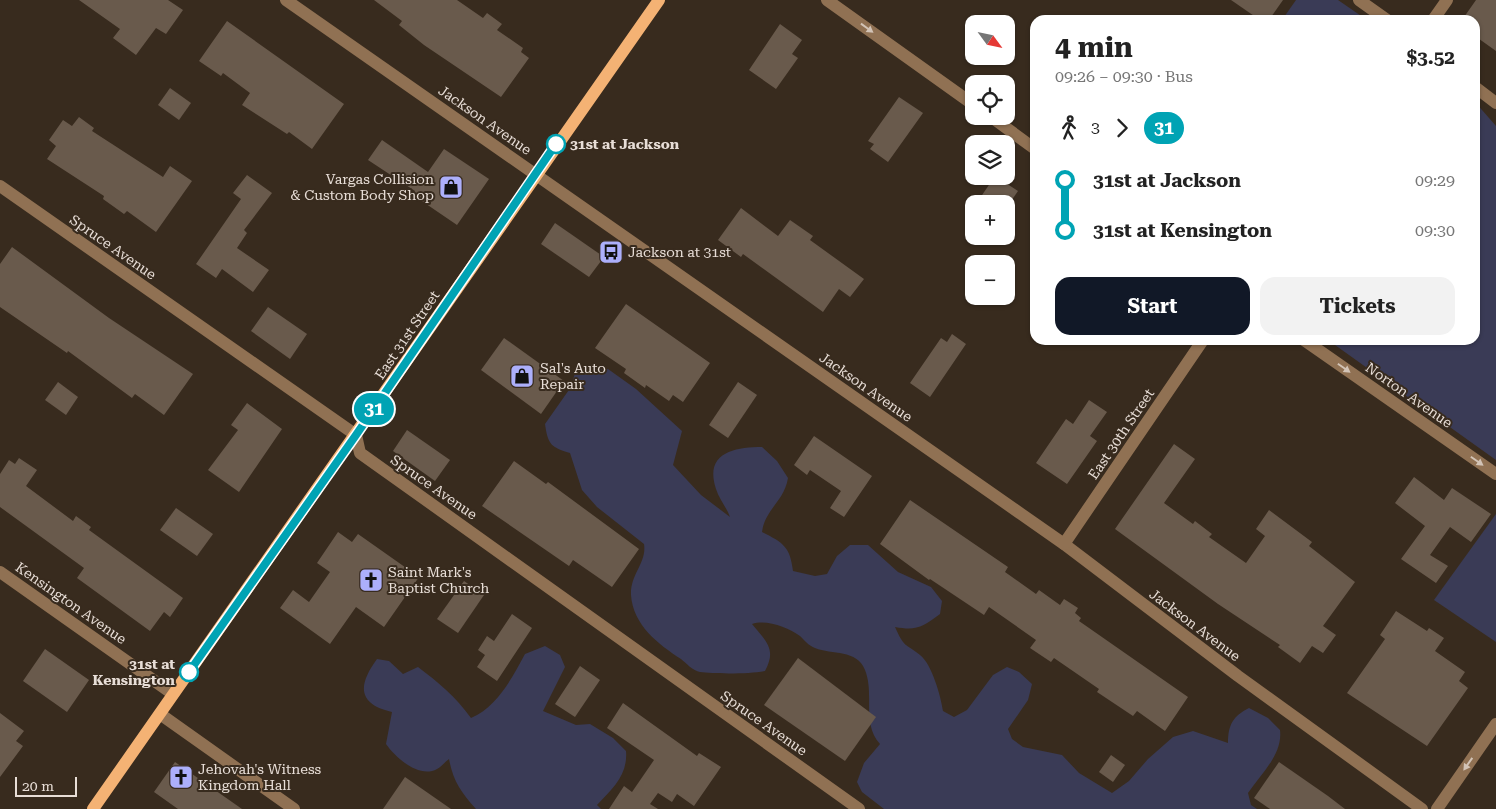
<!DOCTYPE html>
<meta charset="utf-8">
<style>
:root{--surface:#fff;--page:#f2f2f2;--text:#222;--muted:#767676;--accent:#111827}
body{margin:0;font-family:"Roboto Serif",serif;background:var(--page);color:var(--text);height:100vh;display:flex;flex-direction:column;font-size:19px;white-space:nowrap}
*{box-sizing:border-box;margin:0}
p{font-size:16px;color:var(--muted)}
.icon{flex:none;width:28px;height:28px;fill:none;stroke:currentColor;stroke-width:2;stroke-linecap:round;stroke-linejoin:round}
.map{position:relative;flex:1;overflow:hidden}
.side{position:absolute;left:1030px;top:15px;width:450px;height:330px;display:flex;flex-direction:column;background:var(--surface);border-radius:15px;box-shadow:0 1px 4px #0004}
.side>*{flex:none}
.badge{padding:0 10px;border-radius:16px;font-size:18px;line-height:32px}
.needle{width:32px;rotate:123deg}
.fabs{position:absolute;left:965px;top:15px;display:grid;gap:10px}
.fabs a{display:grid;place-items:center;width:50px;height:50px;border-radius:10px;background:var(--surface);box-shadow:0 1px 4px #0004;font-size:25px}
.scale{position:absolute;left:15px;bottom:12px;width:62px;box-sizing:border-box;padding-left:5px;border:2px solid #e8ded7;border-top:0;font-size:14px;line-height:18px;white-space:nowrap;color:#e8ded7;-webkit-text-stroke:4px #382b1e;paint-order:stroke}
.map>.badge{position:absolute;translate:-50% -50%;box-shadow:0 0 0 2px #fff}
.legs{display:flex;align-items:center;gap:8px;height:55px;padding:0 25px;font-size:16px}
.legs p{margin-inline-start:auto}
.headline{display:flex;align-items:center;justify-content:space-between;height:85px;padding:0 25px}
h1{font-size:28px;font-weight:700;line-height:38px}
.action{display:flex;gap:10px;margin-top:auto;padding:10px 25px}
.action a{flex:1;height:58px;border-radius:15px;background:var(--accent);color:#fff;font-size:20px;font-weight:700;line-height:58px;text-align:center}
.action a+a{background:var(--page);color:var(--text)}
ul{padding:0 25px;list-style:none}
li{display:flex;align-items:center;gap:18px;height:50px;font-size:19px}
li i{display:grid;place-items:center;width:8px;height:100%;margin:0 6px;background:currentColor}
li i::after{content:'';width:12px;height:12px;margin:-6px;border:4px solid;border-radius:50%;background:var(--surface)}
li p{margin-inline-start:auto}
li:first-child i{background:linear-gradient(#0000 50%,currentColor 0)}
li:last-child i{background:linear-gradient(currentColor 50%,#0000 0)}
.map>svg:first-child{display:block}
</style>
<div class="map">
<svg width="1496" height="809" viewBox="0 0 1496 809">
<rect width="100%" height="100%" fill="#382b1e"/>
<g fill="#3a3b56">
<polygon points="1296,0 1338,0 1367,20 1282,20"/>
<polygon points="1475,102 1496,126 1496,460 1328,340 1475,340"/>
<path d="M 593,367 L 608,369 L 636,389 L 682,431 L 673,465 L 701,495 L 730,517 C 727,508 719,499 716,489 C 704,453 734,447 762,447 L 777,461 L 788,478 C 784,502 765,509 762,532 C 784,543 790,547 793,571 L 815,576 L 827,574 L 837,556 L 850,545 L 868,545 L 898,572 L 931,587 L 942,601 L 940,614 C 922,627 917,631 895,627 C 905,649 904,642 920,655 C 932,664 941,697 943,711 L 954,717 L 967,710 L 993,675 L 1007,667 L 1019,672 L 1032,684 L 1028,700 L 1008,729 L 1012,739 L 1023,747 L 1062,755 L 1079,773 L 1112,793 L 1129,781 L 1148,759 L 1173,737 L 1193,731 L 1228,743 C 1228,725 1233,716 1249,708 L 1268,718 L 1280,730 C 1283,754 1261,774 1248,793 L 1251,805 L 1257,809 L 884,809 L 862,792 L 857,782 L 864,763 L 880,744 C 861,723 875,695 865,670 C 857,649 832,655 815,648 C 809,646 804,640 800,636 C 788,627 766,619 752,624 C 766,641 777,649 765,671 C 751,674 714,674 700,672 C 693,671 686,663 681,659 C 658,644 633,625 631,595 C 630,574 647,563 644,544 L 597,507 L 582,490 L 570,453 C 551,447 548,445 545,424 L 571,387 L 575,373 Z"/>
<polygon points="1496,514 1496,642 1434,600"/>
<path d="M 545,646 L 560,655 L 565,667 L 543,711 L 576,725 L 590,724 L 613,738 L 626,751 C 628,775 613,788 597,805 L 601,809 L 476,809 C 461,792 453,781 449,759 C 445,762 441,767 437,769 C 419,779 395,757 386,744 L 392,712 C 357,704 358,685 377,659 L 389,661 L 403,674 L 418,667 C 438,682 456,697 471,718 C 497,707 512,678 525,654 Z"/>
</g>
<g fill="#695a4c">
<polygon points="79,0 168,0 183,10 166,34 156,28 136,55 113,38 120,29"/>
<polygon points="374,0 457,0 483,18 487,13 502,24 497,30 523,48 521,52 529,58 501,97 424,45 399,25 402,21"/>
<polygon points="1231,0 1283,0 1269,20 1260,20"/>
<polygon points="1476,0 1496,0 1496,51 1475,36 1475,20 1462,20"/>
<polygon points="227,21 344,104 312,149 289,132 287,134 242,105 250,93 223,73 221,76 199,61"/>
<polygon points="780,24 802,40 792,54 798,58 776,89 749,70"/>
<polygon points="170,88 191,103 179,120 158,105"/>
<polygon points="899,97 923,113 888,162 870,149 874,144 868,141"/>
<polygon points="79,117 94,128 92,131 163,177 170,166 192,181 156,232 127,211 124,214 103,199 104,196 47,159 56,146 49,140 63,120 72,126"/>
<polygon points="382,140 428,172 444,149 489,179 457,225 413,195 415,191 368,160"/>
<polygon points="247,175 272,193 244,230 247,233 237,248 269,270 253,292 222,269 216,278 196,264 241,199 233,193"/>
<polygon points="995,176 1018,191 1009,204 976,204"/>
<polygon points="741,208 778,236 790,220 813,236 810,240 864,279 850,297 839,289 823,312 743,254 741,257 718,240"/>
<polygon points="555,223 604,257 589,277 541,244"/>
<polygon points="12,247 109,318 193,374 164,415 135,394 132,398 68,351 67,353 0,307 0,264"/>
<polygon points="626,304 710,363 683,402 673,395 669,401 646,385 645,388 624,373 626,369 595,348"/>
<polygon points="268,307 307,334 290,359 251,331"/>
<polygon points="952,334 966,344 930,397 910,383 941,338 947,342"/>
<polygon points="504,338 564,381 541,414 481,370"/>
<polygon points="58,382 78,397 66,415 45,400"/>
<polygon points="738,382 757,395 728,438 709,425"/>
<polygon points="1089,400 1107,412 1090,436 1097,441 1067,484 1036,463 1066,419 1073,424"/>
<polygon points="247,403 282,429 239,492 208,470 238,430 231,425"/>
<polygon points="407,430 450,460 435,481 393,451"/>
<polygon points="814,436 872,476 844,517 830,508 841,491 810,470 807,475 794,465"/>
<polygon points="1174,444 1195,459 1164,503 1193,524 1195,521 1212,534 1209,537 1246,563 1265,536 1256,529 1269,510 1312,542 1309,546 1355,582 1323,626 1336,635 1323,653 1312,646 1300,663 1278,647 1280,645 1218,604 1115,529"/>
<polygon points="19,458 37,470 26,486 73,521 76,516 91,527 89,530 183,598 170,617 164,612 150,631 77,578 84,568 0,507 0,474 9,460 15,464"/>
<polygon points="514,461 546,484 548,482 639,549 612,587 573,560 569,566 482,506"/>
<polygon points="1414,477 1444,500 1452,488 1491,514 1471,542 1450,527 1430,555 1448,566 1436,583 1401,559 1425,526 1395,503"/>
<polygon points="910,500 1008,567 1005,572 1036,594 1039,590 1060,605 1064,599 1078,608 1075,613 1081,618 1079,621 1188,697 1165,731 1137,711 1133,716 1097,692 1099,689 1054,658 1051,662 1030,648 1036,640 989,607 984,615 930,579 929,580 880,544"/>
<polygon points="176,508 213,534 197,556 160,530"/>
<polygon points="338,532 352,542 358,534 419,577 384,627 356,607 330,644 280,608 293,590 309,602 330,572 317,563"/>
<polygon points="464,581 484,595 458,633 437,619"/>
<polygon points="1396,611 1427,631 1429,628 1444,638 1435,651 1465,672 1459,681 1468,688 1427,746 1347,693 1385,639 1380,635"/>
<polygon points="512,614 532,628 497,681 477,667 485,655 478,650 487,636 494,641"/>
<polygon points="45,649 89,680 67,712 23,681"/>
<polygon points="798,658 876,717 845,761 764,705"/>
<polygon points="580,666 600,680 575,717 555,704"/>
<polygon points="623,703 697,756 699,753 721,767 694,806 677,794 672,802 658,793 650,804 658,809 609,809 624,786 632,792 654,760 607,728"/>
<polygon points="0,713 24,731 16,741 23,746 0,777"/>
<polygon points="1111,755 1125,765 1113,782 1099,772"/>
<polygon points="175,762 242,809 178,809 154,792"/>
<polygon points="1279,762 1328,796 1345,809 1270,809 1254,798"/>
<polygon points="405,777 451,809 383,809"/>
</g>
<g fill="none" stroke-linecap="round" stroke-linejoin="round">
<g stroke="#907153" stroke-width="12">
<polyline points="286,0 1064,544 1238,676 1422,809"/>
<polyline points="827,0 974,105"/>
<polyline points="1359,0 1387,20"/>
<polyline points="1433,20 1447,0"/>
<polyline points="1475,87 1496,103"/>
<polyline points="990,116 1035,149"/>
<polyline points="0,186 356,435 360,453 859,809"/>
<polyline points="1304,340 1496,474"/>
<polyline points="1064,544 1203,340"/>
<polyline points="0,572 173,694"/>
<polyline points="160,714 294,809"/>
<polyline points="1437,809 1496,724"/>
</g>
<polyline stroke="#f4b274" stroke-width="12" points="93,809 659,0"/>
</g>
<defs><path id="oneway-solid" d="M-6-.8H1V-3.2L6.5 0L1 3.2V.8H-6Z" transform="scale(1.25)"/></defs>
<g fill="#d2c3b6">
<use href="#oneway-solid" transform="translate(867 28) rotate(36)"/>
<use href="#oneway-solid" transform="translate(1344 368) rotate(35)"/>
<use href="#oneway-solid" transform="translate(1477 461) rotate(35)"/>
<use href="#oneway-solid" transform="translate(1468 764) rotate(125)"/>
</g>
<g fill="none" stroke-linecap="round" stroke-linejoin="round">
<g stroke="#fff" stroke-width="11">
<polyline id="line-1" points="189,672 356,435 556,144"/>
</g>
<use href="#line-1" stroke="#00a3b4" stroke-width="8"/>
</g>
<defs>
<g id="shop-square" transform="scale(1.25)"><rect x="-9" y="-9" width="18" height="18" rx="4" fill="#acaffb" stroke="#382b1e"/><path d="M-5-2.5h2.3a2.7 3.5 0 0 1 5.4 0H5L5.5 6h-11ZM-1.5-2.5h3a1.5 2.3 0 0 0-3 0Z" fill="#111"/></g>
<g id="bus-square" transform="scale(1.25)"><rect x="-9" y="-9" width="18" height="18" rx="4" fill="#acaffb" stroke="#382b1e"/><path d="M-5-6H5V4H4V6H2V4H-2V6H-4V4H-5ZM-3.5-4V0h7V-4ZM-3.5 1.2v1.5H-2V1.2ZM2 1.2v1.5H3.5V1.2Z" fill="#111"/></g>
<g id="church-square" transform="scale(1.25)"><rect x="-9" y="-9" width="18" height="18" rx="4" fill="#acaffb" stroke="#382b1e"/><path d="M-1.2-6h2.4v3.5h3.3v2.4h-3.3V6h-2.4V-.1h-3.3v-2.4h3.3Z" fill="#111"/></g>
</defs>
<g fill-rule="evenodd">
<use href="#shop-square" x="451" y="187"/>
<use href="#bus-square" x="611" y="252"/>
<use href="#shop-square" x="522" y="376"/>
<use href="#church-square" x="371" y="580"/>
<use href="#church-square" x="181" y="777"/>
</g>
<g fill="#fff" stroke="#00a3b4" stroke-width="2.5">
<circle cx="556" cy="144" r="9"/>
<circle cx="189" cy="672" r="9"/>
</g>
<g text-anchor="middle" stroke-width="4" stroke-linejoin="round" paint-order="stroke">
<g font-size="14" fill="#e8ded7" stroke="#382b1e">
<text transform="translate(485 120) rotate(35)" y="5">Jackson Avenue</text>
<text transform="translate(113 247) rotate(35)" y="5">Spruce Avenue</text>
<text transform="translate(407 335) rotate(-56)" y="5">East 31st Street</text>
<text transform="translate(866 387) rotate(35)" y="5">Jackson Avenue</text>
<text transform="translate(1409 395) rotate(35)" y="5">Norton Avenue</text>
<text transform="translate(1121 434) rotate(-56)" y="5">East 30th Street</text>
<text transform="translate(434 487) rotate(35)" y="5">Spruce Avenue</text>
<text transform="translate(71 603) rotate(35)" y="5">Kensington Avenue</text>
<text transform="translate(1195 625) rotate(37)" y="5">Jackson Avenue</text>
<text transform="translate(764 723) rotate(35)" y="5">Spruce Avenue</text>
</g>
<g font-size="14" font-weight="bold" fill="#e8ded7" stroke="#382b1e" text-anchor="start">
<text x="570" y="149">31st at Jackson</text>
<text x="175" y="669" text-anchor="end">31st at<tspan x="175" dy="16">Kensington</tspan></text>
</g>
<g font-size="14" fill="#e8ded7" stroke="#382b1e" text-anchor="start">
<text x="434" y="184" text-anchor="end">Vargas Collision<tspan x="434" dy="16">&amp; Custom Body Shop</tspan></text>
<text x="628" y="257">Jackson at 31st</text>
<text x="540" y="373">Sal's Auto<tspan x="540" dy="16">Repair</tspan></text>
<text x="388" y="577">Saint Mark's<tspan x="388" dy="16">Baptist Church</tspan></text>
<text x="198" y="774">Jehovah's Witness<tspan x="198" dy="16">Kingdom Hall</tspan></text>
</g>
</g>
</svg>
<div class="fabs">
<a><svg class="needle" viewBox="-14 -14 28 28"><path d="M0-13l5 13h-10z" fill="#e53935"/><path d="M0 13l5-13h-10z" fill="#767676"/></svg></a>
<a><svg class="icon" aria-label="locate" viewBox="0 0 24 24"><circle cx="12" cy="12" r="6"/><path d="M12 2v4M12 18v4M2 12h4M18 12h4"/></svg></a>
<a><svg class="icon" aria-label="layers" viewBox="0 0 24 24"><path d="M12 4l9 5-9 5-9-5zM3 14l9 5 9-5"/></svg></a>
<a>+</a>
<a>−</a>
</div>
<div class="scale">20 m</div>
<b class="badge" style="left:374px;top:409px;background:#00a3b4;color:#fff">31</b>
<section class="side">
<div class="headline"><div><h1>4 min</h1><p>09:26 – 09:30 · Bus</p></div><b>$3.52</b></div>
<div class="legs"><svg class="icon" aria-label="walk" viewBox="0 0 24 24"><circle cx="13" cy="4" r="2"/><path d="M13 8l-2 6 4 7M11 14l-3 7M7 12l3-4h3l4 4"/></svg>3<svg class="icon" aria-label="forward" viewBox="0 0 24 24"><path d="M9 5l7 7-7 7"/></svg><b class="badge" style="background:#00a3b4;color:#fff">31</b></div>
<ul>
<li><i style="color:#00a3b4"></i><b>31st at Jackson</b><p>09:29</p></li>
<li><i style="color:#00a3b4"></i><b>31st at Kensington</b><p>09:30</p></li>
</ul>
<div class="action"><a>Start</a><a>Tickets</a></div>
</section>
</div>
